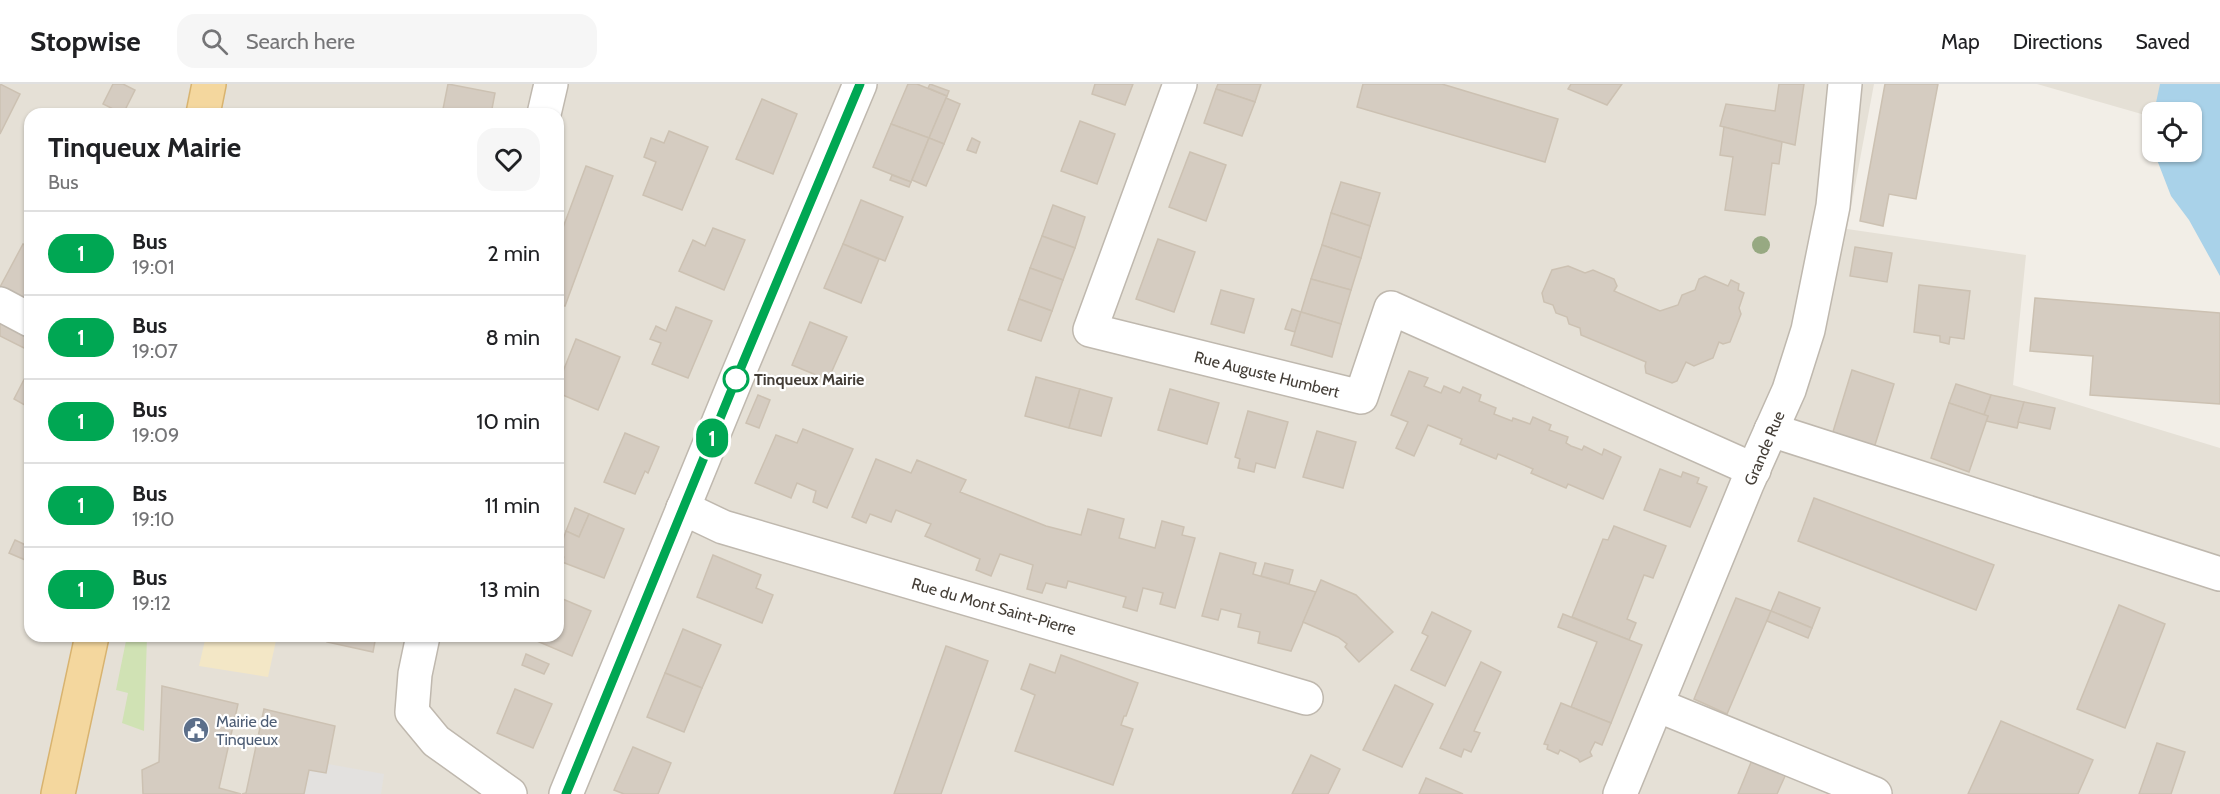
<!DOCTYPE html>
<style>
:root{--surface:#fff;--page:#f6f6f6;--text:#202124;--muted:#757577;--line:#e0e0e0}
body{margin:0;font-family:Cabin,sans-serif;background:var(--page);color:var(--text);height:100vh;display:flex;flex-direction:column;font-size:22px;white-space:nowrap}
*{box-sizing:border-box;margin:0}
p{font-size:20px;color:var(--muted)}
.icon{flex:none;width:33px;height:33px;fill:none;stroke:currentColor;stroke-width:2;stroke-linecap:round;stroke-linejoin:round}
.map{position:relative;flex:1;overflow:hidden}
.drawer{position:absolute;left:24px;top:24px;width:540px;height:534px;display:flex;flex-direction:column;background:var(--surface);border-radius:18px;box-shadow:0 2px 4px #0004}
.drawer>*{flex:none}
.badge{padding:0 12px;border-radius:20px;font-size:21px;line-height:39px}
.controls{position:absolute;left:2142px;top:18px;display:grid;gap:12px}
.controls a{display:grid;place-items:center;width:60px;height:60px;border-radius:12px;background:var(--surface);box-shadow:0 2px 4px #0004;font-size:30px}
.map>.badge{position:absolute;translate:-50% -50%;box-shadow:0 0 0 3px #fff}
.round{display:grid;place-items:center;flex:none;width:63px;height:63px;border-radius:18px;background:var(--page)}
.overview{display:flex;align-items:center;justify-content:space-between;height:102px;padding:0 24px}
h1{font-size:28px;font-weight:800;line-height:45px}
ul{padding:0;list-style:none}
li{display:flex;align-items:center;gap:18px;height:84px;padding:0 24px;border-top:2px solid var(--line)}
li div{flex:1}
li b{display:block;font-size:22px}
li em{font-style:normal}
li .badge{min-width:66px;font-weight:700;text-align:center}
header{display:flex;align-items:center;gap:36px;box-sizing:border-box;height:84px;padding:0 30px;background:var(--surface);border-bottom:2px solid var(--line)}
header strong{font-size:28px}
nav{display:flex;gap:33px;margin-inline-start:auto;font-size:21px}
.search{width:420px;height:54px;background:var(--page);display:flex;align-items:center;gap:15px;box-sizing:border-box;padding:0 21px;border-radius:18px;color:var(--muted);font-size:22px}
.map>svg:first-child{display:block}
</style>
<header>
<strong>Stopwise</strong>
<div class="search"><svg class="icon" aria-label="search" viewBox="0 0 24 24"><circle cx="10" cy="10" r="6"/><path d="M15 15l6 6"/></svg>Search here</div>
<nav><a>Map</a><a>Directions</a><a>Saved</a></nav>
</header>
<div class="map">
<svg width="2220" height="710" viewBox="0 0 2220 710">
<rect width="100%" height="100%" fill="#f2eee7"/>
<g fill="#e5e0d6" fill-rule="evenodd">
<path d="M 0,0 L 1874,0 L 1847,145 L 2026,171 L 2013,301 L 2220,364 L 2220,710 L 0,710 ZM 30,30 L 558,30 L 558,552 L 30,552 Z"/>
<polygon points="2037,0 2188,0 2181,28 2152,28 2152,33"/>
</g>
<polygon fill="#d0e2b4" points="127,552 147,552 144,647 122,639 128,609 116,606"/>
<polygon fill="#f3e7c6" points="206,552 277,552 268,593 199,582"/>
<polygon fill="#e3e1df" points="328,680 384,690 381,710 304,710 309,686"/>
<polygon fill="#a9d2e9" points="2160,0 2220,0 2220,192 2189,136 2171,112 2154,68 2192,68 2192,28 2154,28"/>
<g fill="#d5ccc1" stroke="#ccc1b2" stroke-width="1.5">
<polygon points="0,0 20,10 0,50"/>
<polygon points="113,0 123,0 135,6 123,30 103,20"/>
<polygon points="448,0 495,9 491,30 442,30"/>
<polygon points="908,0 917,0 947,12 929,54 891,40"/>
<polygon points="930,0 949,7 947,12 928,4"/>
<polygon points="1095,0 1133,0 1125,21 1092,10"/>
<polygon points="1218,0 1261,0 1255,18 1216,5"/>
<polygon points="1363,0 1442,0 1558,35 1545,78 1357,23"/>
<polygon points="1571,0 1622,0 1607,21 1568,5"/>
<polygon points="1779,0 1804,0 1795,61 1720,42 1726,20 1775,27"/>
<polygon points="1885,0 1938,0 1916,115 1889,110 1883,142 1860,137"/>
<polygon points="1216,5 1255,18 1242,52 1204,39"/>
<polygon points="946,14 960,20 944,60 929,54"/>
<polygon points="762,15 797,30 773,90 736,75"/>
<polygon points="1080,37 1115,50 1097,100 1061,87"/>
<polygon points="891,40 929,54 911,98 873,83"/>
<polygon points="1724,43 1782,58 1779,80 1772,79 1765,131 1725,126 1733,73 1720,71"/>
<polygon points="669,47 708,63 682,126 643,111 656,78 644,73 651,54 664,59"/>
<polygon points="929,54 944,60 926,102 912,96"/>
<polygon points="972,54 980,58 976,69 967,66"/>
<polygon points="1190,68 1226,81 1206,137 1169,123"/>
<polygon points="586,82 613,92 565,222 558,220 558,157"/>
<polygon points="892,91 911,98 909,103 890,96"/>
<polygon points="1341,98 1380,109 1370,142 1331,129"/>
<polygon points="861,116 903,133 885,177 843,160"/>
<polygon points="1053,121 1085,133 1075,164 1042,152"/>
<polygon points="1331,129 1370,142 1361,174 1322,161"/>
<polygon points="713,144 745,156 724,206 679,187 693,156 705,162"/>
<polygon points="1042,152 1075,164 1063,196 1030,184"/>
<polygon points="1158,155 1195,168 1174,228 1136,215"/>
<polygon points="23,160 30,164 30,226 0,210 0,203"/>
<polygon points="843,160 879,175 861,219 824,204"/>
<polygon points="1322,161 1361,174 1351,206 1311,195"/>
<polygon points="1855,163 1892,169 1887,198 1850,192"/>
<polygon points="1568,182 1585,189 1593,186 1614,195 1617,202 1614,207 1660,227 1678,221 1682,211 1695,206 1699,195 1705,192 1728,202 1731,196 1739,200 1738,206 1744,209 1739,224 1741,230 1730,258 1723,260 1719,258 1713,274 1694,282 1686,278 1677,297 1672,299 1646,289 1645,282 1646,278 1581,251 1580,244 1569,240 1567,233 1556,229 1553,221 1544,218 1542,209 1552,186"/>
<polygon points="1030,184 1063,196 1052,227 1019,215"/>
<polygon points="1311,195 1351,206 1341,240 1301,228"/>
<polygon points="1919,201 1970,207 1964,255 1950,253 1949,260 1940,258 1940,252 1914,248"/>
<polygon points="1221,206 1254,215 1244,249 1211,240"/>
<polygon points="2035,214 2220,229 2220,320 2090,311 2093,272 2030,267"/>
<polygon points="1019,215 1052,227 1041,257 1008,246"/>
<polygon points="676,223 712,237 688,294 652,280 661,259 650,255 656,242 666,247"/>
<polygon points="1292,225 1301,228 1295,248 1285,245"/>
<polygon points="1301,228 1341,240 1332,273 1291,261"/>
<polygon points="0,233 30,248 30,267 0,252"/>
<polygon points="810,238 847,253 828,296 792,281"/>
<polygon points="576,255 620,273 598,326 558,309 558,300"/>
<polygon points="30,284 30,324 14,315"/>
<polygon points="1852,286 1894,300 1874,364 1832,351"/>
<polygon points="1409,287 1428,294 1424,302 1441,309 1444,302 1460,309 1463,303 1481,311 1479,317 1496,324 1494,330 1512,337 1513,334 1530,340 1533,333 1551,341 1549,346 1568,353 1566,359 1571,362 1582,366 1584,362 1602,371 1604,365 1621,373 1603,415 1568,400 1566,404 1531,389 1533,385 1498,370 1496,375 1460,360 1462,355 1428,341 1414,372 1396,364 1408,338 1391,331"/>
<polygon points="1036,293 1080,305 1069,344 1025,332"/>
<polygon points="1956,300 1991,311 1984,331 1949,319"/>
<polygon points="1080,305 1112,314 1101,352 1069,344"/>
<polygon points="1170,305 1219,319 1207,360 1158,346"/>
<polygon points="758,311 770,316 759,344 746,339"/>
<polygon points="1991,311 2024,318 2017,344 1986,337 1988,332 1984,331"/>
<polygon points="2024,318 2055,324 2050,345 2018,338"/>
<polygon points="1949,319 1988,332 1969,388 1931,374"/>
<polygon points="1248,327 1288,338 1275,384 1256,379 1254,388 1238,384 1240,375 1235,373"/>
<polygon points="803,345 853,365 827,424 813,418 816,407 797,399 791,414 755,399 776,351 797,359"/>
<polygon points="1317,347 1356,358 1343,404 1303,393"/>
<polygon points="625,349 659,363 648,389 645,387 635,410 604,398"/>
<polygon points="876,375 911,389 917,376 966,396 960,408 1046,442 1081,451 1088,425 1124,435 1119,454 1155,464 1162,437 1184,443 1182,451 1195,454 1175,524 1160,520 1163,509 1143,504 1137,527 1123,523 1126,513 1068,497 1066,504 1046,499 1042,509 1027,505 1033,481 1000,470 991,492 976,486 980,475 925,452 931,440 896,426 891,438 870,430 866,439 852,433"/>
<polygon points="1660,385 1681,393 1683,388 1699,394 1697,399 1707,403 1690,443 1644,426"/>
<polygon points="1814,414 1994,481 1976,526 1798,457"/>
<polygon points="575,424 589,430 579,453 566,447"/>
<polygon points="589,430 624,445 604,494 562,478 564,473 558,470 566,447 579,453"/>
<polygon points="1614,442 1666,462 1653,494 1644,491 1627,535 1636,539 1629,556 1572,533 1603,455 1608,456"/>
<polygon points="15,456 30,463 30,478 9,469"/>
<polygon points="1220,469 1256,479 1253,490 1316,508 1291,567 1258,559 1260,548 1238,543 1241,530 1221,525 1218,536 1202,532"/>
<polygon points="713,471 761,491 756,504 773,511 762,539 697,513"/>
<polygon points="1265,479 1293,486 1289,500 1261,492"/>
<polygon points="1321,496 1356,511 1393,548 1359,578 1345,563 1347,560 1338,553 1303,538"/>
<polygon points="1779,508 1820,524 1812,544 1771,527"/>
<polygon points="558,513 591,527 572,572 532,555 534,552 558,552"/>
<polygon points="1736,514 1771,527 1727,630 1694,615"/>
<polygon points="2119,521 2165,540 2125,644 2077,625"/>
<polygon points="1771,527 1812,544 1808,554 1767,537"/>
<polygon points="1432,528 1471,547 1445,602 1411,586 1428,552 1422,549"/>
<polygon points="1563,530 1642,561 1611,639 1571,623 1597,558 1558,543"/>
<polygon points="683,545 721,561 702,604 665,589"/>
<polygon points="328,552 376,552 373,568 327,558"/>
<polygon points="946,562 988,577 941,710 894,710"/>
<polygon points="526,570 549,580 544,590 522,581"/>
<polygon points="1061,571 1138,599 1126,632 1124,632 1121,641 1133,645 1113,701 1015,667 1035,611 1021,605 1030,580 1055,589"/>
<polygon points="1481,578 1501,588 1474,647 1480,649 1471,668 1464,665 1461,673 1440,664"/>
<polygon points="665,589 702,604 684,648 647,633"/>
<polygon points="1395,601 1433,620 1402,683 1363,666"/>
<polygon points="162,602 238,620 219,704 241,710 143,710 142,686 159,678"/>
<polygon points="515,605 552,620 533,664 497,649"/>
<polygon points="1561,619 1611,639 1602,661 1595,658 1590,668 1592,672 1580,678 1578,675 1560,666 1558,670 1547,665 1548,661 1544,660"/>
<polygon points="264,625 335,642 326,689 309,686 304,710 242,710 246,709"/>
<polygon points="2001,637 2093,676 2078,710 1968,710"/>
<polygon points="2157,659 2185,668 2171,710 2139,710"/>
<polygon points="633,663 671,679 658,710 624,710 614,706"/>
<polygon points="1311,671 1340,685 1328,710 1292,710"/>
<polygon points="1752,676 1786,690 1777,710 1738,710"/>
<polygon points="1426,694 1463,710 1419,710"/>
</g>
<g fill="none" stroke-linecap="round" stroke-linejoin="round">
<g stroke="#bfb8ae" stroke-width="36">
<g id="minor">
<polyline points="1180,0 1090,246 1361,313 1391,224 1754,386"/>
<polyline points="544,30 551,0"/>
<polyline points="0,220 30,236"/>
<polyline points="1771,346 2220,490"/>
<polyline points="683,424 723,443 1306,614"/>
<polyline points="423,552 415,590 412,628 436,657 510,710"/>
<polyline points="1657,621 1875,710"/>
<polyline points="566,710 737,293 860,0"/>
<polyline points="1620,710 1747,400 1789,306 1808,246 1833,122 1845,0"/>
</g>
</g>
<g stroke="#d8b36f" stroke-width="36">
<g id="major">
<polyline points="203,30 209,0"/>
<polyline points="58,710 92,552"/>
</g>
</g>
<use href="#minor" stroke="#fff" stroke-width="33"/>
<use href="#major" stroke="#f4d79e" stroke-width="33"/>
</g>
<circle fill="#97a982" cx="1761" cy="161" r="9"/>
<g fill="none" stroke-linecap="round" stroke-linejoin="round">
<g stroke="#fff" stroke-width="14">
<polyline id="line" points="566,710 737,293 860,0"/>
</g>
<use href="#line" stroke="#00a753" stroke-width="9"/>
</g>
<defs>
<g id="civic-disc" transform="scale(1.35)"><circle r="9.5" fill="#5c6f8a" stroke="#fff"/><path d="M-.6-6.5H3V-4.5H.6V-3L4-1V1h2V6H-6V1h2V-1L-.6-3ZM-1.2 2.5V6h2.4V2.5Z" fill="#fff"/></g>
</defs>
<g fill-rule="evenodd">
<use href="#civic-disc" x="196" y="646"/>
</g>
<circle fill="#fff" stroke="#00a753" stroke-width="3" cx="736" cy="295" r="12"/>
<g text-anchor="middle" stroke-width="4.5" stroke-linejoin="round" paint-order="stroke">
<g font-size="16" fill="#443e37" stroke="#fff">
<text transform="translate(1267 290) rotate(14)" y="6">Rue Auguste Humbert</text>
<text transform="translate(1764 364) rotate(-67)" y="6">Grande Rue</text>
<text transform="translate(994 522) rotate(16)" y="6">Rue du Mont Saint-Pierre</text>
</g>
<g font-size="16" font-weight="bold" fill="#443e37" stroke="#fff" text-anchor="start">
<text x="754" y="301">Tinqueux Mairie</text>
</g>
<g font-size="16" fill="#4e5e75" stroke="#fff" text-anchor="start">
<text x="216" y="643">Mairie de<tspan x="216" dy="18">Tinqueux</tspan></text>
</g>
</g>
</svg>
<div class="controls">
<a><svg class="icon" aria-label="locate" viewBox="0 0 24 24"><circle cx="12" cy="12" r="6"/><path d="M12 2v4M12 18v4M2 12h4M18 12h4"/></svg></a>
</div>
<b class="badge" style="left:712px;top:354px;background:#00a753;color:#fff">1</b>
<section class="drawer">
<div class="overview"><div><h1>Tinqueux Mairie</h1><p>Bus</p></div><a class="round"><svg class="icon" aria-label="heart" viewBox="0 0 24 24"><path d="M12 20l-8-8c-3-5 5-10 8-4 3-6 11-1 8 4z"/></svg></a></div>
<ul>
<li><span class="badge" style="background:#00a753;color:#fff">1</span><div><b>Bus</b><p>19:01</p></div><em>2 min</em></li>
<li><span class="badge" style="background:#00a753;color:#fff">1</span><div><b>Bus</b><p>19:07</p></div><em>8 min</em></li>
<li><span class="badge" style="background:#00a753;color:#fff">1</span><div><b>Bus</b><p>19:09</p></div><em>10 min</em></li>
<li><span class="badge" style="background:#00a753;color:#fff">1</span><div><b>Bus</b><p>19:10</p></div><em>11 min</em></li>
<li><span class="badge" style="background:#00a753;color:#fff">1</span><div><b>Bus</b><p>19:12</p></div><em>13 min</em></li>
</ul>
</section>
</div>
